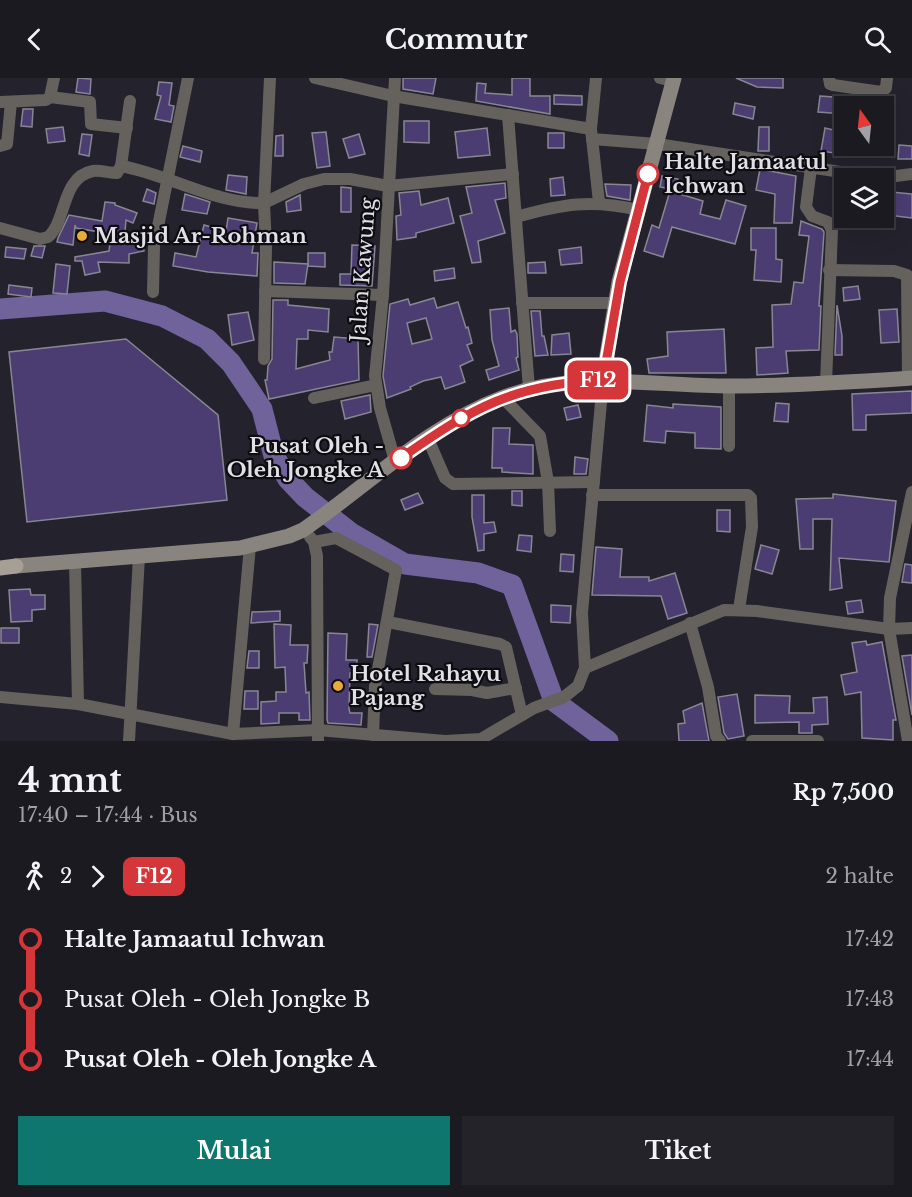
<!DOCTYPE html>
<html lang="id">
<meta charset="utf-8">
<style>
:root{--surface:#1b1a21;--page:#24232a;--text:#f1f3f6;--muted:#a0a1a5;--line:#39383f;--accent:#0f766e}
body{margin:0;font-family:"Libre Baskerville",serif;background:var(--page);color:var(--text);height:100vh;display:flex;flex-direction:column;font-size:22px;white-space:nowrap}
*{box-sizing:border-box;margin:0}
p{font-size:20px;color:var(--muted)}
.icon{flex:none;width:33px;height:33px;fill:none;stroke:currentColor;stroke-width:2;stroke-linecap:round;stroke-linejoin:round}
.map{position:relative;height:663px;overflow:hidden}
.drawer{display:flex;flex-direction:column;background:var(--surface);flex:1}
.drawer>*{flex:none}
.badge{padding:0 12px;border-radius:9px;font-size:21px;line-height:39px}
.needle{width:39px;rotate:345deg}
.buttons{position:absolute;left:834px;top:18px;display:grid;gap:12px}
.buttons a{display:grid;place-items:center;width:60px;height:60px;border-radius:0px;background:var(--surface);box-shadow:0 6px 24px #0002,0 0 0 2px var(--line);font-size:30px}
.map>.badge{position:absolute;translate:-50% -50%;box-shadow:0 0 0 3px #fff}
.legs{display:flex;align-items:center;gap:9px;height:66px;padding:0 18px;font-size:20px}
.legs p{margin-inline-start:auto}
.summary{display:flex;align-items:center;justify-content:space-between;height:102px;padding:0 18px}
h1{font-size:33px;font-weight:700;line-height:45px}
.button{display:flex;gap:12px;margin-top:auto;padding:12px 18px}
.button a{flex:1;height:69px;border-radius:0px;background:var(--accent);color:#fff;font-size:24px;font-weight:700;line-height:69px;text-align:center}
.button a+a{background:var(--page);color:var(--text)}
ul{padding:0 18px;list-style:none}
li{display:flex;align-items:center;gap:21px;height:60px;font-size:22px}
li i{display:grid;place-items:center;width:9px;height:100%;margin:0 8px;background:currentColor}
li i::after{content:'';width:15px;height:15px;margin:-8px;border:4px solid;border-radius:50%;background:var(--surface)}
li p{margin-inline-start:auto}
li:first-child i{background:linear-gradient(#0000 50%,currentColor 0)}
li:last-child i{background:linear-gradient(currentColor 50%,#0000 0)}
header{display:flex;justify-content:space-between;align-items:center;height:78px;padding:0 18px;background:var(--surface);font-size:27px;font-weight:700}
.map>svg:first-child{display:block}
</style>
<header><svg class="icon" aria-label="back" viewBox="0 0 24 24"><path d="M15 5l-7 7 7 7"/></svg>Commutr<svg class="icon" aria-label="search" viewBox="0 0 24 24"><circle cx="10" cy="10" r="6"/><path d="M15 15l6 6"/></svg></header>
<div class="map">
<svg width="912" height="663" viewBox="0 0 912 663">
<rect width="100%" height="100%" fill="#24222c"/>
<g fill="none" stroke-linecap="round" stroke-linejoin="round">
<polyline stroke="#70629b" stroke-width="21" points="0,231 105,223 162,238 207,261 231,285 262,331 274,378 288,401 305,419 351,455 405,486 478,495 512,507 554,623 608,663"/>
</g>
<g fill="#4b3d72" stroke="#888692" stroke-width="1.5" fill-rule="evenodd">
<polygon points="78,0 91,1 90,16 76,14"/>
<polygon points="403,0 436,0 433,16 403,11"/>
<polygon points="512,0 530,0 530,18 550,18 550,36 476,23 477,5 486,6 485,15 512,17"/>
<polygon points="736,0 783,0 783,10 757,9"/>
<polygon points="159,4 172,5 169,27 174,28 171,44 155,41 161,18 157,17"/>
<polygon points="554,17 582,18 582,27 554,26"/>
<polygon points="820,18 862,21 862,28 844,28 844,36 818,34"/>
<polygon points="735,25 755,29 753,41 733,36"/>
<polygon points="23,31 33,31 32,49 21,48"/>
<polygon points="404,43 429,43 429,65 404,64"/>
<polygon points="63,49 65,63 48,65 46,51"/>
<polygon points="759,49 769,49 769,73 758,73"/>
<polygon points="487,50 490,77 458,80 455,54"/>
<polygon points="825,50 838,53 834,75 821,73"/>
<polygon points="326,54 330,88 317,90 312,55"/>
<rect x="548" y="55" width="16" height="15"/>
<polygon points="82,56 92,57 89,78 79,76"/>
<polygon points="359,56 365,76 349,80 343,61"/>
<polygon points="283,57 283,78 275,78 276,58"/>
<polygon points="899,67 912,68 912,81 898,81"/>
<polygon points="183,68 202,73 200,84 180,79"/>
<polygon points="760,91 796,98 792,145 774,145 775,116 756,112"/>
<polygon points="228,97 247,99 246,116 226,112"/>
<polygon points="662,98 678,101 676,112 660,109"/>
<polygon points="563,99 565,117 551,118 550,101"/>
<polygon points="505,105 506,120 495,122 505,155 478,163 481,184 472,185 460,138 472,135 466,109"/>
<polygon points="605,106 631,107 630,122 607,118"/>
<polygon points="341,109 351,110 351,134 341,134"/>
<polygon points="147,111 156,115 154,126 143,123"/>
<polygon points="419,113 421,127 448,120 454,145 416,155 416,159 397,162 396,138 401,137 399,115"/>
<polygon points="670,113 703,123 700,136 720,141 726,122 746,128 735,166 672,149 663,179 644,173 652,147 659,150"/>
<polygon points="891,114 912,116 912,140 888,137"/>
<polygon points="185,116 210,124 207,136 182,132"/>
<polygon points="300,117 301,132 287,134 286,124"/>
<polygon points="105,124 115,125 115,127 137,135 133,145 126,142 124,165 142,162 144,173 129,176 129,185 98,184 100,194 85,197 82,183 75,183 75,179 109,173 111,156 76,150 75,147 73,167 57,164 58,160 69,137 102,143"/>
<polygon points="228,140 257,145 252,175 258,175 257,198 208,194 173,188 175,175 196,179 204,147 226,153"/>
<polygon points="801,143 822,151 824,154 819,228 821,228 819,272 786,273 788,295 757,297 756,270 773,269 772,227 791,226 794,204 803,205 809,158 799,157"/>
<polygon points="751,150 776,150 776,181 782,182 781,204 754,202 756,172 751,172"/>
<polygon points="352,167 375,168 372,208 340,207 340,196 351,196"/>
<polygon points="34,168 45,168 42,180 31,178"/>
<polygon points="6,169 26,171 24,181 5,179"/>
<polygon points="581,169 582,185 561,187 559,172"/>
<polygon points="308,175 325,175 325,189 308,188"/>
<polygon points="274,184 308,186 305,206 274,205"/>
<polygon points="545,184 546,195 528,195 528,185"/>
<polygon points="56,186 70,188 67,216 53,215"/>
<polygon points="454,190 455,200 435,203 434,193"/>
<polygon points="9,207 32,210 31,219 8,216"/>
<polygon points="858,208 860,221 844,223 843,210"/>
<path d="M 434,220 L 437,230 L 458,224 L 466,250 L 468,249 L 472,265 L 467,267 L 473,282 L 460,288 L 465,304 L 445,311 L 441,299 L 423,303 L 410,309 L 411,311 L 387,320 L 383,298 L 390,226 L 408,221 L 410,227 ZM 426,240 L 432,261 L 412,266 L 407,245 Z"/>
<polygon points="273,222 288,222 288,227 329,231 328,254 308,252 308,261 297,261 296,291 330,282 329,274 332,274 334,259 358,261 359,302 269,321 265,302 267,302 268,288 272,281"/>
<polygon points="837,227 842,258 842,277 835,277"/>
<polygon points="509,230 511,254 515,252 517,256 518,279 516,280 519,292 489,302 486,292 499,288 492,262 490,232"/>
<polygon points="897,231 899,264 881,265 879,232"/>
<polygon points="531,233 540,233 542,258 544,258 548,277 535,278"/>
<polygon points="248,234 254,262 232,267 228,237"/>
<polygon points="724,251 726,295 649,295 647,281 668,278 667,254"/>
<polygon points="569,255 571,276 551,277 552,257"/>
<polygon points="126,261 218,337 227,422 27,444 9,274"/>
<polygon points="912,313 912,335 866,337 866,352 853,352 852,316"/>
<polygon points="370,317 371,334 345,341 341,323"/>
<polygon points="776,325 789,326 788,344 774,343"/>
<polygon points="673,326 721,329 721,371 695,370 695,355 666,353 665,365 644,363 647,327 673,330"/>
<polygon points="578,327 581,339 567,342 564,330"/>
<polygon points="493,350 510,350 509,366 533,367 533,396 502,394 502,390 492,390"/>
<polygon points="575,379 588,381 586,396 574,396"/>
<polygon points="512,413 522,413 522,428 512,427"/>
<polygon points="418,415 423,425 405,432 401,422"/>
<polygon points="833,416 896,423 889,484 839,480 842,510 830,512 832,441 813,441 813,471 800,471 796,421 833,420"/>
<polygon points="472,417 484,417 484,445 494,444 496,454 484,456 484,472 478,473 472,439"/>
<polygon points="717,432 730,432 730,454 717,453"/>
<polygon points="519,457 532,458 531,474 517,472"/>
<polygon points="761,467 779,472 772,496 755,491"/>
<polygon points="596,469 622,471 620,499 649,499 649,503 675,495 687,535 668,541 661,518 592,517"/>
<polygon points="561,476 574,477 573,494 560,493"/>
<polygon points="905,486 912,487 912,505 902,504"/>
<polygon points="30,511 31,517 45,517 45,531 32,532 32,543 11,544 9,512"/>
<polygon points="861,522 863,534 848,536 846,524"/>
<polygon points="551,527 571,528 570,545 551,544"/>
<polygon points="280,533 280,543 251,545 252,534"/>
<polygon points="274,546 291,547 290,567 308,567 307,585 304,585 306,615 309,614 310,642 299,642 299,635 279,635 279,645 261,646 261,624 276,623 276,614 286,614 285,589 275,590"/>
<polygon points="369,546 378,547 372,579 367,579"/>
<rect x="1" y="550" width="18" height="15"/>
<polygon points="328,555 347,556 346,582 357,582 356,595 350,595 349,631 350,635 362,635 361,647 328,645 327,642"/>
<polygon points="866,563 867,567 882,564 896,642 893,642 893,662 862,660 861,614 845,617 841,597 857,594 852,565"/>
<polygon points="249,573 259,573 259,590 247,590"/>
<polygon points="912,577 912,637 902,578"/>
<polygon points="245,613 258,613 258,631 244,631"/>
<polygon points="737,616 744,658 728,661 724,655 718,619"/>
<polygon points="755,617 790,618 789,635 814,635 813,620 827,619 828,646 812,647 812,655 799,655 799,644 755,645"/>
<polygon points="702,625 709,663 679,663 678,646 685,645 683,633"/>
</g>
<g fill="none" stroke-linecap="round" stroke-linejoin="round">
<g stroke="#65615d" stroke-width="12">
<polyline points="315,0 393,18 591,51"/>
<polyline points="596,0 591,51 599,124"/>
<polyline points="660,0 673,3"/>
<polyline points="829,0 830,6 833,7 881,14 886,10 887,0"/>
<polyline points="50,19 54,0"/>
<polyline points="0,24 46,22 50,19 90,24 91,46 127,50"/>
<polyline points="508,37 529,311"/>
<polyline points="592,61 657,66 880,100 912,96"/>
<polyline points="0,68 7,66 11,24"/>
<polyline points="121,88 130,23"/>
<polyline points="811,90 806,129 812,138 828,144 832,152 826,306"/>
<polyline points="264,125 304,106 324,101 350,101 388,108 513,96"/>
<path d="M 516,139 C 563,126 590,121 639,132"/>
<path d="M 0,150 L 40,161 L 48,159 C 67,143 61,99 93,93 C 101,92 109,95 117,95 L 121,88 C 170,97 215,126 264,125"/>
<polyline points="829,192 894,193 907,197 908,301"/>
<polyline points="265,213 383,217"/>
<polyline points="153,214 154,168 188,0"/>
<polyline points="522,225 616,225"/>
<polyline points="264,281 266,169 264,125 270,0"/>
<polyline points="729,308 729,368"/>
<polyline points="314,320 376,307"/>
<polyline points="503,320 540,358 548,404 550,453"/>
<polyline points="428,361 445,400 453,406 594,404"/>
<polyline points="395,383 380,330 375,298 383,217 395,0"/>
<polyline points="592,417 748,417 751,420 752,449 739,531"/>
<polyline points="310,459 314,464 317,478 318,663"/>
<polyline points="314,464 336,460 396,492 375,608 373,657"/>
<polyline points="75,483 78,626"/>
<polyline points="388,544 500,566 506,569 522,637"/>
<polyline points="690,545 708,609 716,658 720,663"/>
<polyline points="585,590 724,532 757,533 889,551 912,550"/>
<polyline points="435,611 472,612 487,615 516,610"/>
<polyline points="0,619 78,626 233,656 318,652 445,663 481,661 534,630 564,619 578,608 585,590 582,535 603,302"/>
<polyline points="233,656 250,468"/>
<polyline points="129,663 139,478"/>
<polyline points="752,663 818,663"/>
<polyline points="908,663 889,551 890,520 912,414"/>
</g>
<g stroke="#89847d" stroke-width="15">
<polyline points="603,302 619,204 674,0"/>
<path d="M 16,488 L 240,470 L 289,458 L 303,452 C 368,407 429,347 504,319 C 578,292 653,308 730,308 C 791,308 851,304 912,300"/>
</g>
<polyline stroke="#a69f96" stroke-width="15" points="0,490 16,488"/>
</g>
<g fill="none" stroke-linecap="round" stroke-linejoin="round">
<g stroke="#fff" stroke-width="14">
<path id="line-1" d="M 401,380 C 472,330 514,306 603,302 L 620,204 L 648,96"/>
</g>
<use href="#line-1" stroke="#d5363a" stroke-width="9"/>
</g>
<g fill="#fff" stroke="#d5363a" stroke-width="3">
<circle cx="648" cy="96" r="10"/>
<circle cx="461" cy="340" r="8"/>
<circle cx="401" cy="380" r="10"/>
</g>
<g fill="#eba93a" stroke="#0d0c11" stroke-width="2">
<circle cx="82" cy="158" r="6"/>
<circle cx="338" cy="608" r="6"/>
</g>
<g text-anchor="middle" stroke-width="4.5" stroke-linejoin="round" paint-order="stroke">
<g font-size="21" font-weight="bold" fill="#e1e0e6" stroke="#0d0c11" text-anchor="start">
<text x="664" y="91">Halte Jamaatul<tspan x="664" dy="24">Ichwan</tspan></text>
<text x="384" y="375" text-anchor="end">Pusat Oleh -<tspan x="384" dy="24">Oleh Jongke A</tspan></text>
</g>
<g font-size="21" font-weight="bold" fill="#e1e0e6" stroke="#0d0c11" text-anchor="start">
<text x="94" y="165">Masjid Ar-Rohman</text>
<text x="350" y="603">Hotel Rahayu<tspan x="350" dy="24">Pajang</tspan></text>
</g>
<g font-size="21" fill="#e1e0e6" stroke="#0d0c11">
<text transform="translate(363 192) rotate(-86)" y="7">Jalan Kawung</text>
</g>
</g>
</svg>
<div class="buttons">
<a><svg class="needle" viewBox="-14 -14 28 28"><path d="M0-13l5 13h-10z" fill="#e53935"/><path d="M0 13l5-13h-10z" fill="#a0a1a5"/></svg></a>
<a><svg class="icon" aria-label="layers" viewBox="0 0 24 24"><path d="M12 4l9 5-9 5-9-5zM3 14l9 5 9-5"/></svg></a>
</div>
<b class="badge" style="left:598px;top:302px;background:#d5363a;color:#fff">F12</b>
</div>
<section class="drawer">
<div class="summary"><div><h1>4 mnt</h1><p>17:40 – 17:44 · Bus</p></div><b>Rp 7,500</b></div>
<div class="legs"><svg class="icon" aria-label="walk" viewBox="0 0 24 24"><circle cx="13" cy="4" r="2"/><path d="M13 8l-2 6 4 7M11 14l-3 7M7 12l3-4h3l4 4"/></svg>2<svg class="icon" aria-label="forward" viewBox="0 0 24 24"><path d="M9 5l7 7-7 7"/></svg><b class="badge" style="background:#d5363a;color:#fff">F12</b><p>2 halte</p></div>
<ul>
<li><i style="color:#d5363a"></i><b>Halte Jamaatul Ichwan</b><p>17:42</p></li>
<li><i style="color:#d5363a"></i><span>Pusat Oleh - Oleh Jongke B</span><p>17:43</p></li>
<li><i style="color:#d5363a"></i><b>Pusat Oleh - Oleh Jongke A</b><p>17:44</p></li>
</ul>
<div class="button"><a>Mulai</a><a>Tiket</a></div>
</section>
